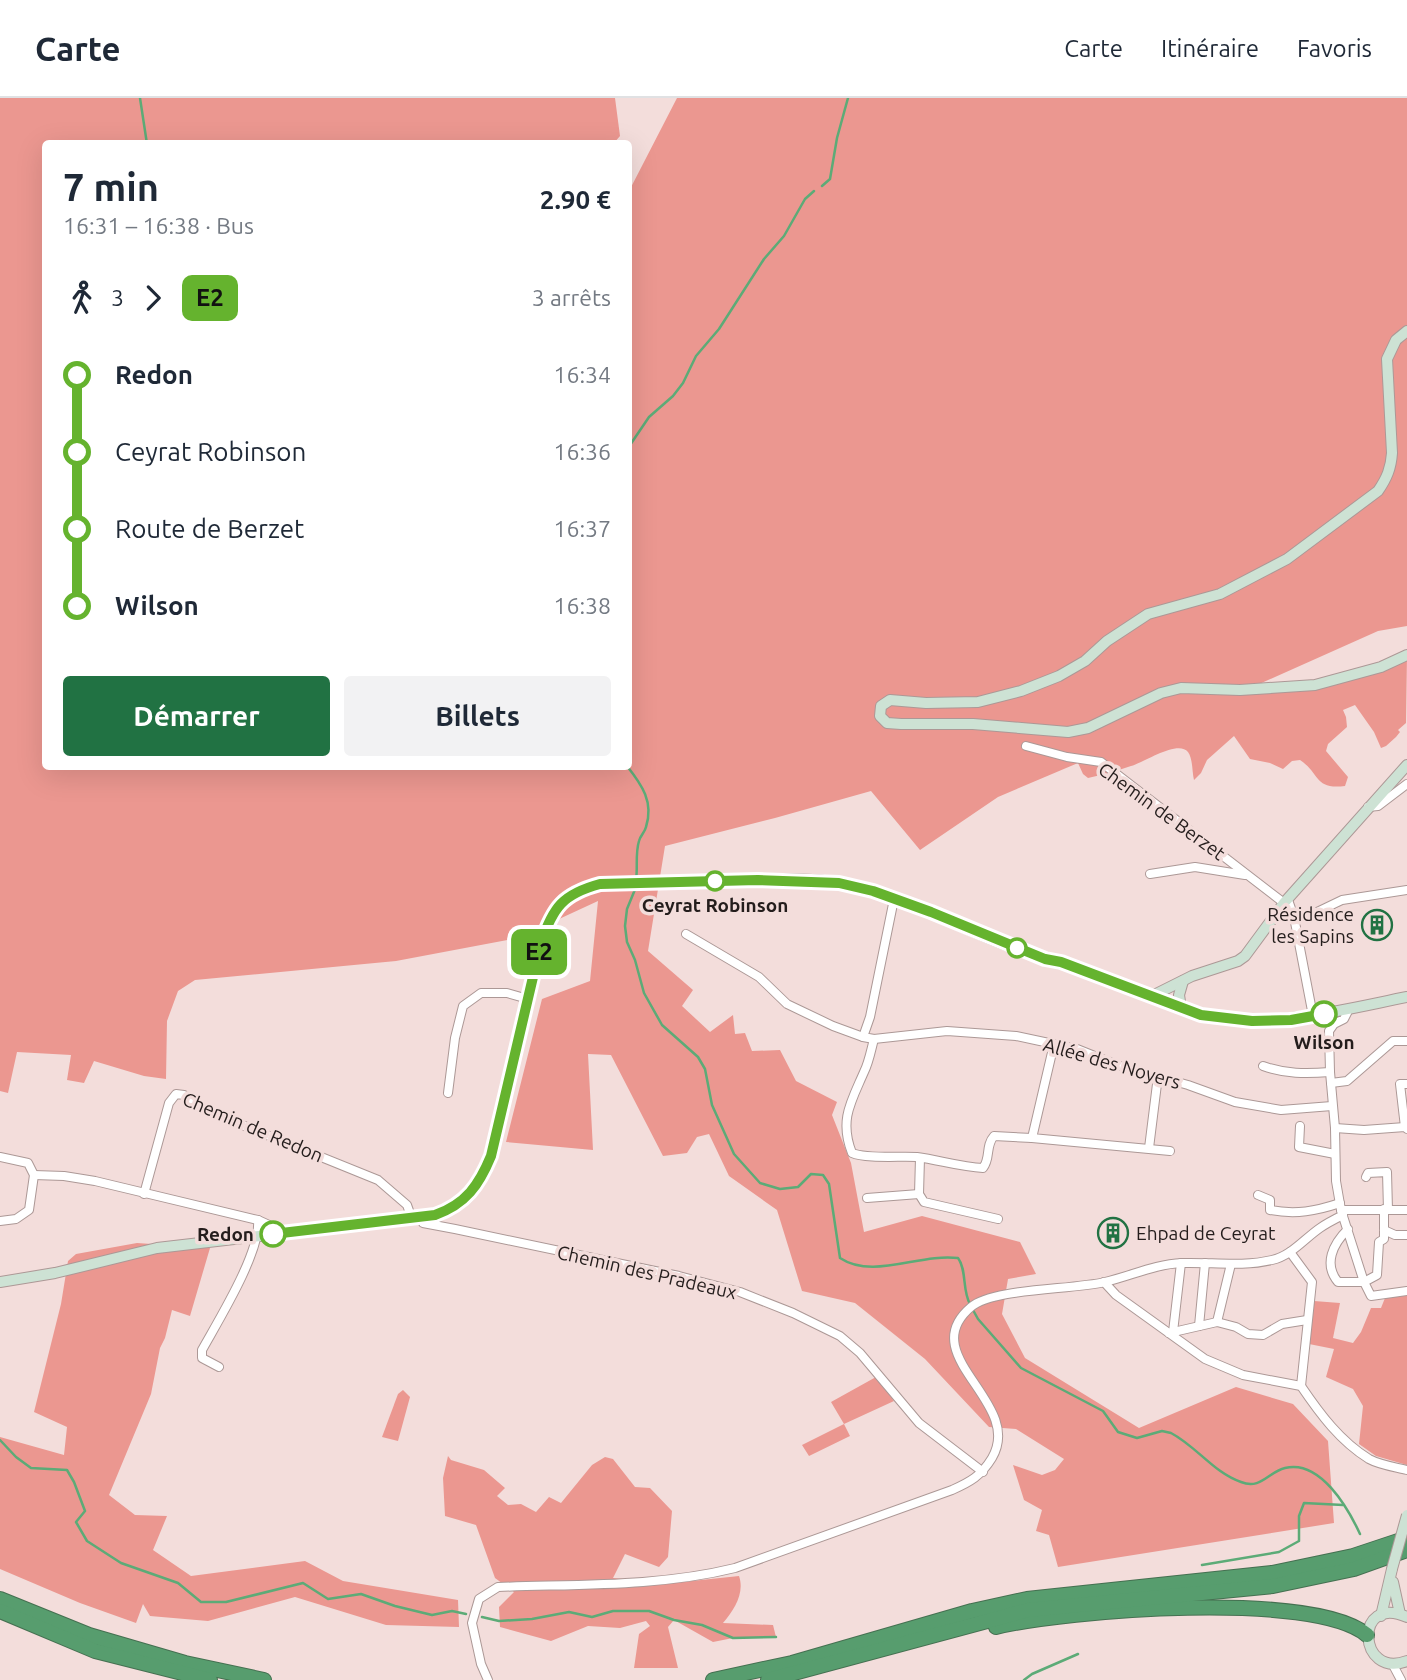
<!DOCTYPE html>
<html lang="fr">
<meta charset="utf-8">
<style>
:root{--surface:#fff;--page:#f2f2f3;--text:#1f2937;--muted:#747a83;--line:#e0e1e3;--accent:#217243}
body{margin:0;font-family:Ubuntu,sans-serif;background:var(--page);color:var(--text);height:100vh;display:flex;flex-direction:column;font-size:26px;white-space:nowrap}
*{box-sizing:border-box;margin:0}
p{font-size:23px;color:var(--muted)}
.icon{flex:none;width:38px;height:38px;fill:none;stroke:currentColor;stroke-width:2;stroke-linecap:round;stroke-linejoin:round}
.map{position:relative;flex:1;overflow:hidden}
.panel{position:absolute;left:42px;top:42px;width:590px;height:630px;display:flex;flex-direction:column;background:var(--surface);border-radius:7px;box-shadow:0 7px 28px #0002}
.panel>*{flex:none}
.badge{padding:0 14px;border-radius:10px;font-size:24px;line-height:46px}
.map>.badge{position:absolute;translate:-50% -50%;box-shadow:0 0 0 4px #fff}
.legs{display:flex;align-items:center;gap:10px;height:77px;padding:0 21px;font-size:23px}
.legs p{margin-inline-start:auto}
.headline{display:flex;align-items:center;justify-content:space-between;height:119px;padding:0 21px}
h1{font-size:38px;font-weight:700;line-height:52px}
.button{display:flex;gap:14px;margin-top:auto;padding:14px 21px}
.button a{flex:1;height:80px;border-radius:7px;background:var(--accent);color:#fff;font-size:28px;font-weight:700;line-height:80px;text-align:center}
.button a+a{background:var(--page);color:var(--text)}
ul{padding:0 21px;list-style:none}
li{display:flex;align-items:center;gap:24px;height:77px;font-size:26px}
li i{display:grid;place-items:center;width:10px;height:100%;margin:0 9px;background:currentColor}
li i::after{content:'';width:18px;height:18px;margin:-9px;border:5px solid;border-radius:50%;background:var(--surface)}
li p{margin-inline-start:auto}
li:first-child i{background:linear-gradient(#0000 50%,currentColor 0)}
li:last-child i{background:linear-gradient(currentColor 50%,#0000 0)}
header{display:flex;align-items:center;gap:42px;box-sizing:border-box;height:98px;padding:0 35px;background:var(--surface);border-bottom:2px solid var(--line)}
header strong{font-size:33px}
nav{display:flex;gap:38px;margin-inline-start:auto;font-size:24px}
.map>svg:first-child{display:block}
</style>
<header>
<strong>Carte</strong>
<nav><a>Carte</a><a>Itinéraire</a><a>Favoris</a></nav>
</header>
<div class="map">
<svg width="1407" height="1582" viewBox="0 0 1407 1582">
<rect width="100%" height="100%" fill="#f3dddb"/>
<g fill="#eb9790">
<path d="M 0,0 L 615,0 L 620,38 L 614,45 L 46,46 L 46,668 L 628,668 L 628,95 L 677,0 L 1407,0 L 1407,528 L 1378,533 L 1248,591 L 1315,587 L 1407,557 L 1406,625 L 1398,632 L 1400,634 L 1396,639 L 1386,648 L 1381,650 L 1374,634 L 1355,607 L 1343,612 L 1346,619 L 1347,629 L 1328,646 L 1326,653 L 1348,679 L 1345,688 C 1314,692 1320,675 1300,662 L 1292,663 L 1283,671 L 1270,665 L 1250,661 L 1234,638 L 1207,662 L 1201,675 L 1194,682 C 1192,674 1193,661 1188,654 C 1178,641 1143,665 1131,668 C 1117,673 1102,677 1088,680 L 1083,676 L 1078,665 L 998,699 L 920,752 L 871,693 L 775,720 L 665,748 L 648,853 L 693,892 L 682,908 L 710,934 L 733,917 L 735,936 L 745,935 L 752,953 L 780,952 L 796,983 L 837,1004 L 832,1017 L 851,1065 L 864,1134 L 922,1118 L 1020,1144 L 1036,1176 L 1008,1181 L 1002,1216 L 1025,1260 L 1139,1330 L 1236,1289 L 1293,1306 L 1328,1343 L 1334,1425 L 1058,1469 L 1049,1437 L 1036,1433 L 1042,1412 L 1024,1402 L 1013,1367 L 1042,1377 L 1055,1372 L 1064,1361 L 1016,1331 L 989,1329 L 925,1261 L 855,1205 L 802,1193 L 777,1112 L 729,1078 L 709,1036 L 697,1039 L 687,1055 L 663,1058 L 611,957 L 588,956 L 593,1052 L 506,1044 L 542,901 L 590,883 L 598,803 L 518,840 L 396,863 L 195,882 L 178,893 L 167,923 L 166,981 L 144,978 L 94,963 L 84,985 L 67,982 L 71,957 L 17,954 L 8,995 L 0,993 Z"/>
<polygon points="137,1145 210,1150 190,1218 172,1212 165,1240 160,1250 151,1296 109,1397 135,1417 167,1418 153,1452 191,1478 305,1463 343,1483 458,1502 459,1529 386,1527 295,1499 208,1523 150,1518 143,1506 136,1525 80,1505 0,1471 0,1339 64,1357 67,1329 34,1314 61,1206 68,1163 76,1156"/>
<polygon points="1407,1197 1407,1367 1376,1358 1359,1346 1363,1308 1353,1291 1326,1279 1334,1251 1309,1246 1314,1203 1340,1205 1333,1240 1353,1245 1361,1234 1371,1210 1381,1210 1385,1200"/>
<polygon points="876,1279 894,1303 844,1326 850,1338 809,1358 802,1347 844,1326 831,1304"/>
<polygon points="403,1292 410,1299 398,1343 382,1339 398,1296"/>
<path d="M 448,1358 L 451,1362 L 484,1372 L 505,1390 L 497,1398 L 508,1407 L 521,1406 L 536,1414 L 549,1399 L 561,1405 L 592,1367 L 605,1359 L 613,1361 L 635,1389 L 650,1390 L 672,1413 L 668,1459 L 659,1469 L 625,1456 L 613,1480 L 673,1485 L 739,1478 C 745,1495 734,1512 723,1525 L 773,1527 L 776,1539 L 738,1539 L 713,1544 L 674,1522 L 668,1529 L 678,1570 L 634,1570 L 639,1536 L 650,1528 L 646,1523 L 620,1530 L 588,1528 L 551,1543 L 500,1529 L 499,1509 L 514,1494 L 495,1480 L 476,1427 L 445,1418 L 443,1380 Z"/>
</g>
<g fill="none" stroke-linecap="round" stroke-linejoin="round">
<g stroke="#5cab77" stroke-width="2.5">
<polyline points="140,0 147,46"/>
<polyline points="822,88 830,81 837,40 848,0"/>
<polyline points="628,350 649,319 673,298 683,285 696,258 719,231 764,161 784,138 805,101 814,93"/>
<path d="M 627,668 C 642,687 654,704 646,729 C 645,734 640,738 639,743 C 635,756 638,769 636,782"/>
<path d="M 636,789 L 627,811 L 625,828 L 627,844 L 635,862 L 644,895 L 662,927 L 698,959 L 705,971 L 712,1007 L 734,1056 L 760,1085 L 780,1091 L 798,1089 L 811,1076 L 823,1077 L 829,1086 L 840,1160 C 873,1182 920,1155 958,1160 C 967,1172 962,1192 970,1206"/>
<path d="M 973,1212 L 978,1221 L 1021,1270 L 1103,1313 L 1118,1334 L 1137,1340 L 1162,1333 L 1171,1335 C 1196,1348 1214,1375 1241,1384 C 1261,1392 1268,1374 1285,1370 C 1320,1361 1348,1410 1360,1436"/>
<polyline points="0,1342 16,1359 31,1370 67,1372 74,1384 85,1413 76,1424 87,1443 121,1465 178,1485 201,1504 226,1504 303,1485 328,1501 361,1496 395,1508 432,1517 452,1513 466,1516"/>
<polyline points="1202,1467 1279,1454 1299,1443 1299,1418 1304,1405 1343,1407"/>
<polyline points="482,1519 499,1523 532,1521 569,1514 592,1519 613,1513 649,1513 674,1522 702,1527 733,1540 776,1539"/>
<polyline points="1024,1582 1032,1576 1078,1556"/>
</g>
<g stroke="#ac9896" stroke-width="10">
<g id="street">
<polyline points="1026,648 1067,659 1101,664 1284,805"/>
<polyline points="1368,709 1378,708 1407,686"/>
<polyline points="1150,776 1195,769 1245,777"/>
<polyline points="894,801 870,919 863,939 874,941 947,933 1016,938 1077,951 1117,967 1188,987 1235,1004 1281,1012 1332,1008"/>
<polyline points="1288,802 1294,819 1313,918"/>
<polyline points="1294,819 1317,814 1342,802 1407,792"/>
<polyline points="686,836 759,879 787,906 833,928 863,939"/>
<path d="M 874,941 C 871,952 869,964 864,974 C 851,1004 839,1022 852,1055 C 866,1061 900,1058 917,1059 C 939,1062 961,1069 983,1070 C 991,1060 985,1048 994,1038 L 1032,1040"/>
<polyline points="1054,946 1032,1040 1170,1053"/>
<path d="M 1263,968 C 1285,976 1306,976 1330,974"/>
<polyline points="1331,985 1347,983 1393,943 1407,943"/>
<polyline points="448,995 455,940 463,908 481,895 507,895 528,901"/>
<polyline points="1300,1028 1299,1049 1335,1056"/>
<polyline points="1405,1029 1400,986 1407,986"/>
<polyline points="1335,1030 1364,1032 1405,1029 1407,1031"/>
<polyline points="1149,1050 1158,978"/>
<polyline points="0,1059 28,1065 34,1077 29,1112 16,1121 0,1123"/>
<polyline points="920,1060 919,1096 924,1104 998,1121"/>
<polyline points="34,1077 64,1078 95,1083 258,1122 269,1127 273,1136"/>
<polyline points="1366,1079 1368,1075 1387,1074 1388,1112"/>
<polyline points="144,1096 169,1005 176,996 184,997 210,1014 378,1082 407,1107 412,1121"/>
<path d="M 1258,1097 L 1270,1102 L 1270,1112 C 1296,1117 1316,1113 1340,1105"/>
<polyline points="867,1100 919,1096"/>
<polyline points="1384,1111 1384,1141 1379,1144 1377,1177 1364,1184 1371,1198 1407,1193"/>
<polyline points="1341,1112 1407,1112"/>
<polyline points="422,1119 423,1125 455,1131 679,1178 740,1194 793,1215 840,1238 860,1255 919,1325 983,1374"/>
<path d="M 1348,1131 C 1333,1146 1323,1166 1338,1184 L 1364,1184 L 1341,1112 L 1336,1083 L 1335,1030 L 1330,974 L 1329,933 L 1334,926 L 1344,921 L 1349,911"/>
<polyline points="1384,1132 1395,1137 1407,1137"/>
<polyline points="1290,1154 1312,1184 1301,1288"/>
<path d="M 1104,1184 L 1116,1197 L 1205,1261 L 1243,1277 L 1301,1288 C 1320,1316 1340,1343 1369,1361 C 1380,1367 1395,1369 1407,1372"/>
<polyline points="1217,1224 1231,1166"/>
<polyline points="1199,1228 1205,1165"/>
<polyline points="1173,1234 1181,1165"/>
<polyline points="1169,1235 1217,1224 1236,1229 1248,1236 1263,1237 1282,1226 1307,1222"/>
<path d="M 219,1269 L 202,1260 L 202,1252 C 218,1223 261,1154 258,1122"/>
<polyline points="1393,1567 1401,1582"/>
<path d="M 488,1582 L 481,1566 L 472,1525 L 479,1501 L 498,1489 C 577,1486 658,1489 735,1470 L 952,1392 C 970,1384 981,1378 992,1360 C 1025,1304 913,1258 971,1209 C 993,1190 1072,1192 1105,1184 C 1131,1178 1155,1166 1182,1165 C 1212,1164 1242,1169 1272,1162 C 1291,1158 1304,1141 1320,1130 C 1327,1125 1335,1121 1343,1117"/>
</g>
</g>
<g stroke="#ac9896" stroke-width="12">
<g id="secondary">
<path d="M 1407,233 L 1396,242 L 1387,261 L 1392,355 C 1391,370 1387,380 1378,393 L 1287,461 L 1220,496 L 1148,516 L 1107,543 L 1085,563 L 1059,578 L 1021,593 L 978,604 L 926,605 L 890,602 L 881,608 L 880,618 L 887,625 L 901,626 L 973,626 L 1068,634 L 1088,630 L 1161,595 L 1181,590 L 1240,592 L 1315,587 L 1381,569 L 1407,557"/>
<polyline points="1150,899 1192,878 1238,863 1245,858 1284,805 1407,667"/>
<polyline points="1181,910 1179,897 1183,883"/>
<path d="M 0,1184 L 55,1175 L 157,1150 L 422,1119 C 461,1112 477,1094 491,1058 L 541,845 C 553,809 563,796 601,786 C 647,785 693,783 739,782 C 778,781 818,779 856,788 C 927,806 990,848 1061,864 L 1201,917 C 1277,930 1333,914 1407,899"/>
<polyline points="1393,1484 1400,1516"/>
<polyline points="1381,1518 1392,1471"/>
<path d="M 1407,1519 C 1353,1495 1358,1582 1407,1563"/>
</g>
</g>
<g stroke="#457051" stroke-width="16">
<g id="highway">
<polyline points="0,1501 89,1537 185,1565 264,1582"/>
<polyline points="0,1513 95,1553 210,1582"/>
<path d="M 996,1529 C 1066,1512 1313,1492 1367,1537"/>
<polyline points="713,1582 792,1565 972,1513 1027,1501 1272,1475 1353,1458 1407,1440"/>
<polyline points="768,1582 1028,1512 1273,1488 1354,1471 1407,1452"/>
</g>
</g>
<use href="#street" stroke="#fff" stroke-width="8"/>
<use href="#secondary" stroke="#cde2d4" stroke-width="10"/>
<use href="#highway" stroke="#579d6e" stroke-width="14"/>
<g stroke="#ac9896" stroke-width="12" stroke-linecap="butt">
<polyline id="secondary-bridge" points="1392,1471 1407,1417"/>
</g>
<use href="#secondary-bridge" stroke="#cde2d4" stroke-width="10"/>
</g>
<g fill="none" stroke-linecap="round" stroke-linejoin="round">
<g stroke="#fff" stroke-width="16">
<path id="line-1" d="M 273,1136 L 435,1117 C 466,1106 479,1087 491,1058 L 541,845 C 553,809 563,796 600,786 L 758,782 L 839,785 L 873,793 L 931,814 L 1045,861 L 1061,864 L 1201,917 L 1252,923 L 1291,922 L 1324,916"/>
</g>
<use href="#line-1" stroke="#65b32e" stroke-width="10"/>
</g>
<defs>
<g id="building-ring" transform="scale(1.575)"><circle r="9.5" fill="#f3dddb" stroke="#217243" stroke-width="1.5"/><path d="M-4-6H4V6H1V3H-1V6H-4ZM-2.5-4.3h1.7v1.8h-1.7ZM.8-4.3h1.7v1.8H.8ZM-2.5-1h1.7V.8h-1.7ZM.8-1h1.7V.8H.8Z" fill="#217243"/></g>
</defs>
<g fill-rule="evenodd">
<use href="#building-ring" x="1377" y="827"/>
<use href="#building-ring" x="1113" y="1135"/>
</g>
<g fill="#fff" stroke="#65b32e" stroke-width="3.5">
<circle cx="715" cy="783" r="9"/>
<circle cx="1017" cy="850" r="9"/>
<circle cx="1324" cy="916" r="12"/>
<circle cx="273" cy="1136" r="12"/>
</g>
<g text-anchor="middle" stroke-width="7" stroke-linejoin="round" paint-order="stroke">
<g font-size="19" fill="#241d1c" stroke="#f3dddb">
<text transform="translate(1162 713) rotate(36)" y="7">Chemin de Berzet</text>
<text transform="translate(1112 965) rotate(16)" y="7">Allée des Noyers</text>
<text transform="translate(253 1029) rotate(23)" y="7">Chemin de Redon</text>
<text transform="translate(647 1174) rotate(13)" y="7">Chemin des Pradeaux</text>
</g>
<g font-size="19" font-weight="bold" fill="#241d1c" stroke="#f3dddb">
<text x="715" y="814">Ceyrat Robinson</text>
<text x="1324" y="951">Wilson</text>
<text x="254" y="1143" text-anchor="end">Redon</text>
</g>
<g font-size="19" fill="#241d1c" stroke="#f3dddb" text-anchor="end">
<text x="1354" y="823">Résidence<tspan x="1354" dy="22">les Sapins</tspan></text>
<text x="1136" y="1142" text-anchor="start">Ehpad de Ceyrat</text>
</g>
</g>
</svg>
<b class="badge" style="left:539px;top:854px;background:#65b32e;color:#111">E2</b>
<section class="panel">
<div class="headline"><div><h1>7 min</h1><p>16:31 – 16:38 · Bus</p></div><b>2.90 €</b></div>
<div class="legs"><svg class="icon" aria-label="walk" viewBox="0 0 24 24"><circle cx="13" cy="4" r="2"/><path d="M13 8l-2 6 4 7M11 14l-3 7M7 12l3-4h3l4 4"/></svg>3<svg class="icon" aria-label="forward" viewBox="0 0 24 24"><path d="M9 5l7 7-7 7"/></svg><b class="badge" style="background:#65b32e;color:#111">E2</b><p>3 arrêts</p></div>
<ul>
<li><i style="color:#65b32e"></i><b>Redon</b><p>16:34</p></li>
<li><i style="color:#65b32e"></i><span>Ceyrat Robinson</span><p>16:36</p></li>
<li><i style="color:#65b32e"></i><span>Route de Berzet</span><p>16:37</p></li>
<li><i style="color:#65b32e"></i><b>Wilson</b><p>16:38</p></li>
</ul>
<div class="button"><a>Démarrer</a><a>Billets</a></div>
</section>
</div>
